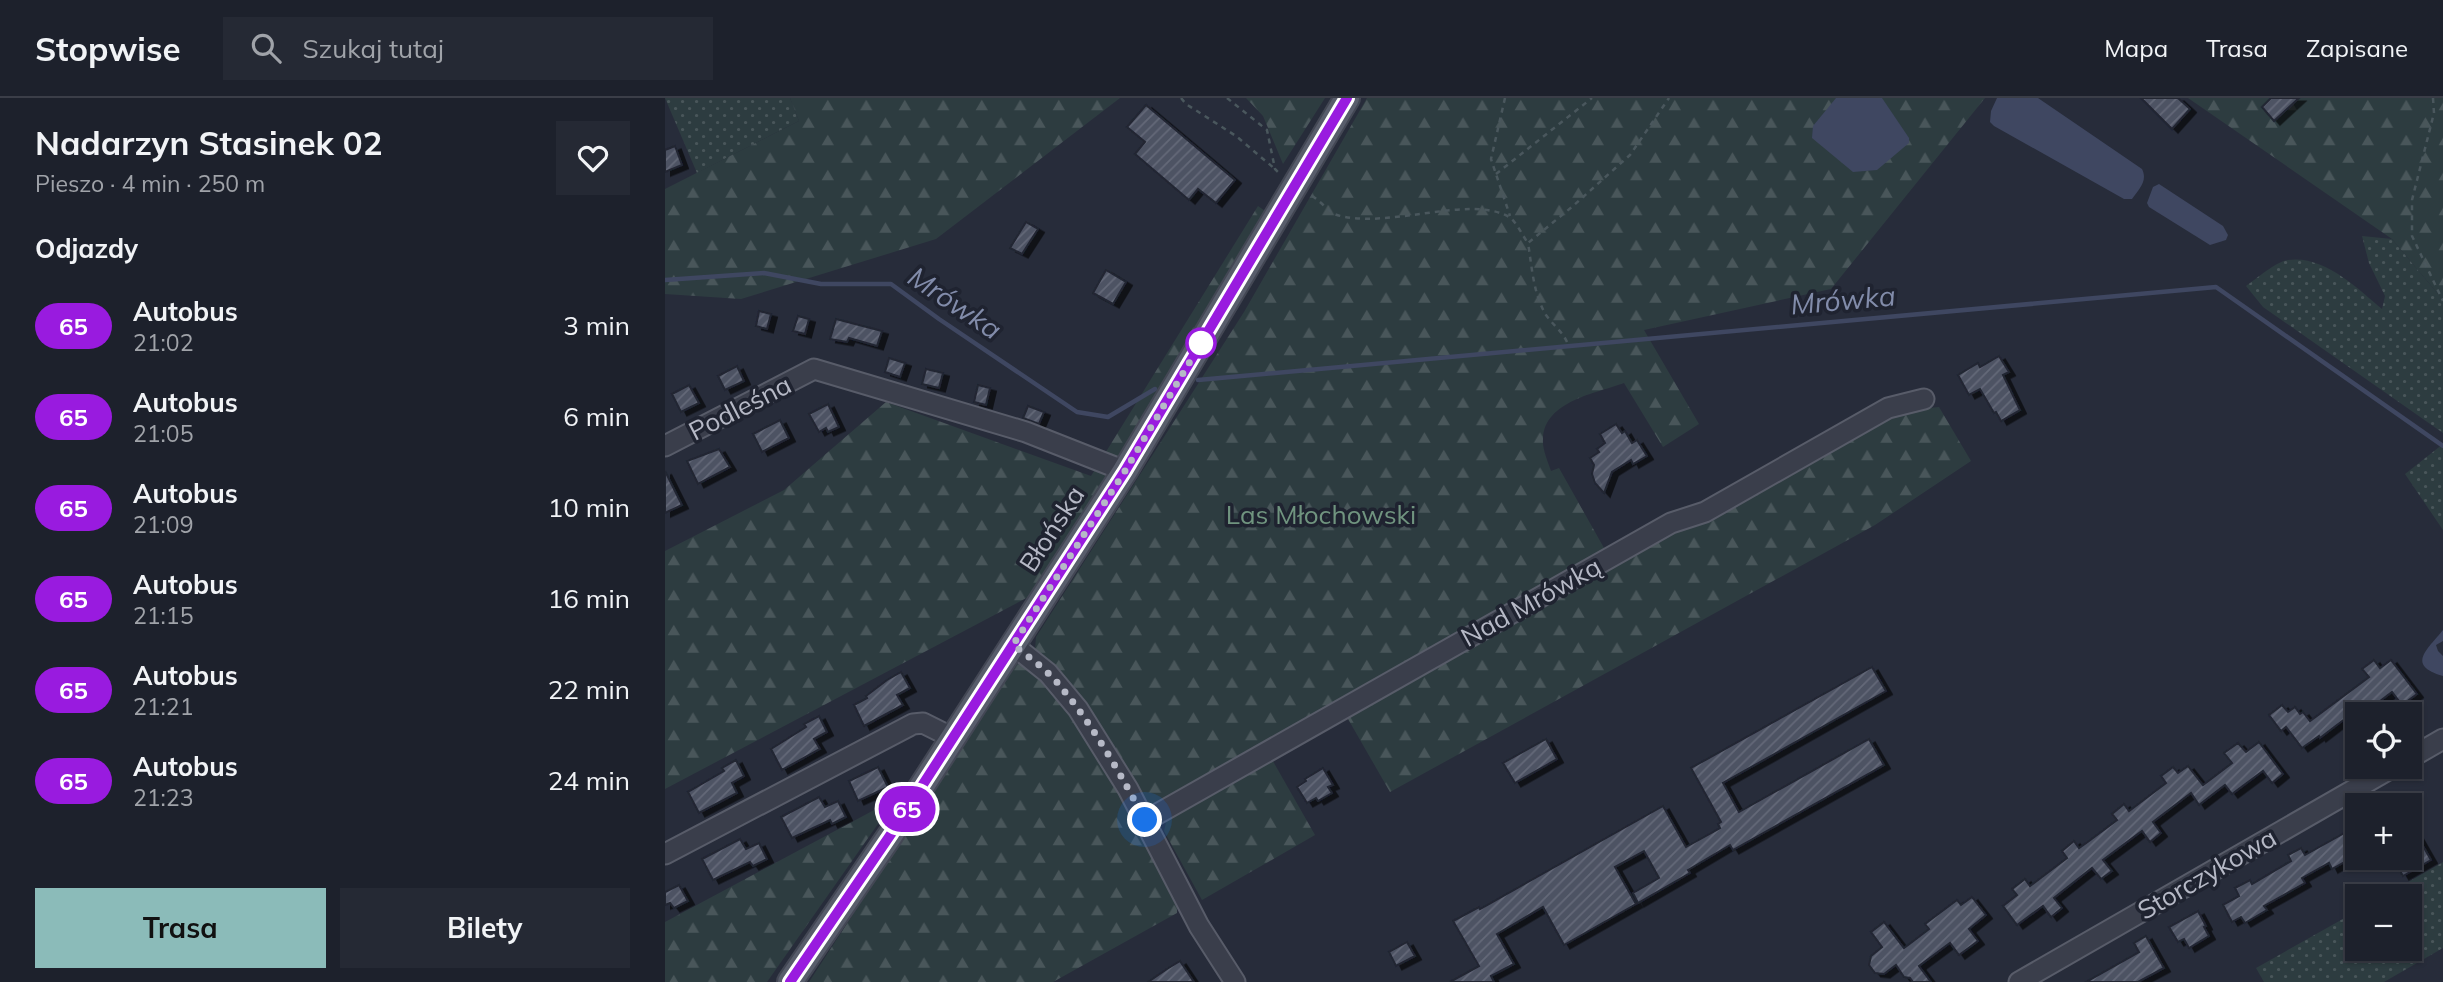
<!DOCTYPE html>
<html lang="pl">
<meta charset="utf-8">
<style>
:root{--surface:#1d212c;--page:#252934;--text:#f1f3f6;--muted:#a0a3a9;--line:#3b3e48;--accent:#8bbbb9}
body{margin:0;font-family:Mulish,sans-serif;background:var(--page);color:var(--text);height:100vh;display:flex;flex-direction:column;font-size:26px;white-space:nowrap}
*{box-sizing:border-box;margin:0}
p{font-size:23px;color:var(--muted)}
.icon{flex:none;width:38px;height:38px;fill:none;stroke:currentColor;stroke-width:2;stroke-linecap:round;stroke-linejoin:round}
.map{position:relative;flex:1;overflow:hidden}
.side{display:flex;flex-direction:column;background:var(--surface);width:665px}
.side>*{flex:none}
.badge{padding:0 14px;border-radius:23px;font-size:24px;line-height:46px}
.buttons{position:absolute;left:1680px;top:604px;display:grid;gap:14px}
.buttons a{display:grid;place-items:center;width:77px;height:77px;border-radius:0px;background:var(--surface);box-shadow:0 2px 5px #0004,0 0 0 2px var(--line);font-size:35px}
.you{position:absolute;width:35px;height:35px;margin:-18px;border:5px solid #fff;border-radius:50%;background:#1a73e8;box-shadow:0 0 0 10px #1a73e833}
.map>.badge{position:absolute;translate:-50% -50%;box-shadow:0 0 0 4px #fff}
h2{padding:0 35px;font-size:26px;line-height:63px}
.round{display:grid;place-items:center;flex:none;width:74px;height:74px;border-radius:0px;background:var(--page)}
.head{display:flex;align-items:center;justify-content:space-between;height:119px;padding:0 35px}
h1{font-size:33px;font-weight:700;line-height:52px}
.cta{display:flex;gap:14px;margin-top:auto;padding:14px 35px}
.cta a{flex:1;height:80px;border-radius:0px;background:var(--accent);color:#111;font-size:28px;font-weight:700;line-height:80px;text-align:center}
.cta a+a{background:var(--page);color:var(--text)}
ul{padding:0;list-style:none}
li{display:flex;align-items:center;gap:21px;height:91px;padding:0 35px}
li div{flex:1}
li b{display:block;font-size:26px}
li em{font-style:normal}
li .badge{min-width:77px;font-weight:700;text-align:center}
header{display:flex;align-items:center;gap:42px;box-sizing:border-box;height:98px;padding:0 35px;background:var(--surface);border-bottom:2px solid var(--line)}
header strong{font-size:33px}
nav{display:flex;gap:38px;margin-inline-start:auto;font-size:24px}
.search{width:490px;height:63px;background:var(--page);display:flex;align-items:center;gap:18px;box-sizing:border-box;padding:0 24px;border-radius:0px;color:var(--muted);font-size:26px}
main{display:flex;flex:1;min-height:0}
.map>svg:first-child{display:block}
</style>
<header>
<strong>Stopwise</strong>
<div class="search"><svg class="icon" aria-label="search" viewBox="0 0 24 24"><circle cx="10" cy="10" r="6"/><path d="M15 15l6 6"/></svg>Szukaj tutaj</div>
<nav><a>Mapa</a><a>Trasa</a><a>Zapisane</a></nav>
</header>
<main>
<section class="side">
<div class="head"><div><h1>Nadarzyn Stasinek 02</h1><p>Pieszo · 4 min · 250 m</p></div><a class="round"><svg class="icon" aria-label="heart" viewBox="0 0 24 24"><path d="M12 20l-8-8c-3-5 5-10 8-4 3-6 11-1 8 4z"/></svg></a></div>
<h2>Odjazdy</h2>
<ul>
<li><span class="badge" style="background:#991bdf;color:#fff">65</span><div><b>Autobus</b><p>21:02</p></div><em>3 min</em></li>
<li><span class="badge" style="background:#991bdf;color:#fff">65</span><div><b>Autobus</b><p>21:05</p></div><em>6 min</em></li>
<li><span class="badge" style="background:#991bdf;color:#fff">65</span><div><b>Autobus</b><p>21:09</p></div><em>10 min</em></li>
<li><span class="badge" style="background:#991bdf;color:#fff">65</span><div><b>Autobus</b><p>21:15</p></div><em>16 min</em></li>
<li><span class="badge" style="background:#991bdf;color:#fff">65</span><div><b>Autobus</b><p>21:21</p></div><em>22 min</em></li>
<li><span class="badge" style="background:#991bdf;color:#fff">65</span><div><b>Autobus</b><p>21:23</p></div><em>24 min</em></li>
</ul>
<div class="cta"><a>Trasa</a><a>Bilety</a></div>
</section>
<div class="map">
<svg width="1778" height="884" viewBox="0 0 1778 884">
<defs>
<pattern id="grass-dots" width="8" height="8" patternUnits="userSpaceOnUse" patternTransform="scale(1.75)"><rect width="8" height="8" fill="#2d3c40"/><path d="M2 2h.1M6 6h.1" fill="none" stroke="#49565a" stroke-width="1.8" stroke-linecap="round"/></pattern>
<pattern id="forest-firs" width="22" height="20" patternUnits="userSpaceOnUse" patternTransform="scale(1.75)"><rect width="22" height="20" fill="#2d3c40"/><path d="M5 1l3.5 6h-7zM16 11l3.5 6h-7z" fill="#49565a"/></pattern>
<pattern id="building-hatch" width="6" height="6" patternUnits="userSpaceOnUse" patternTransform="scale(1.75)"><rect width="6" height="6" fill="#4d5263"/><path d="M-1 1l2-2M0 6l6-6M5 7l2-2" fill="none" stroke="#646978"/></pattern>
<filter id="shadow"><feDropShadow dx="6" dy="3.5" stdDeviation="0" flood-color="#0009"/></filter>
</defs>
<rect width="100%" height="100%" fill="#272c3a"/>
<g fill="url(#grass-dots)">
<polygon points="0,0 125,0 134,23 32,75"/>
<path d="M 1697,138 L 1727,141 L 1778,202 L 1778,335 L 1598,209 L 1581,188 C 1591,181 1612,163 1623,162 C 1659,157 1692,190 1717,211 L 1720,198 L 1704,165 Z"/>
<polygon points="1778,346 1778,432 1740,376"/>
<polygon points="1778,764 1778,850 1719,884 1599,884 1591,870 1692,813 1692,850 1745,850 1745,798 1719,798"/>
</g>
<g fill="url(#forest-firs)">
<polygon points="125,0 455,0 271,141 76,201 0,196 0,91 134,23"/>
<polygon points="581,0 660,0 618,66 598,18"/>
<path d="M 702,0 L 1320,0 L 1166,191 L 979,232 L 1034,326 L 998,349 L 959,285 C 932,295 879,303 878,341 C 877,351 883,364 886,373 L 894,370 L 943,457 L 482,713 L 370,552 L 371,539 L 579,214 Z"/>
<polygon points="1523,0 1778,0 1778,202 1727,141"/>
<polygon points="593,108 603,115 367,497 0,691 0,453 119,392 221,304 426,378"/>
<polygon points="1274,309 1306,363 1210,427 725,694 679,614 1226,314"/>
<polygon points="351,566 362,567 391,592 457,693 512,800 512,815 388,884 144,884"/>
<polygon points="605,658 650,737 537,802 499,733 503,716"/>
<polygon points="211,711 215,723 102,884 0,884 0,824"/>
</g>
<g fill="#3f4761">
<polygon points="1171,0 1217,0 1244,40 1244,45 1212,72 1188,74 1147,40 1148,28"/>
<path d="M 1332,0 L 1373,0 L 1477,71 C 1483,83 1474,91 1467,101 L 1459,101 L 1329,28 L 1325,24 L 1326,13 Z"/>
<polygon points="1494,86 1558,128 1563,137 1561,142 1545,147 1484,109 1482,105 1488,89"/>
<path d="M 1778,532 L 1778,543 L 1771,547 L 1773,553 L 1778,558 L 1778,578 C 1741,567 1762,552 1778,532 Z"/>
</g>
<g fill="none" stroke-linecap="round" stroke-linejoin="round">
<g stroke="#3f4761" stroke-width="4.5">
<polyline points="0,182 99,175 156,186 226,186 274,221 412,314 443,319 490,291"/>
<polyline points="533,282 1551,189 1778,348"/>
</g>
</g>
<g fill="url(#building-hatch)" stroke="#212532" stroke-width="2" filter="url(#shadow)">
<polygon points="1476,0 1513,0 1525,11 1507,31"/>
<polygon points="1606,0 1634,0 1609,23 1597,9"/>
<polygon points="481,7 570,82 551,105 533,91 524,102 470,56 480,44 462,29"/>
<polygon points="10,48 17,67 0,74 0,52"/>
<polygon points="361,124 373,131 357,156 345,150"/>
<polygon points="441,172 461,184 448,206 428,195"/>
<polygon points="94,213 106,216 102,231 91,228"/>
<polygon points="133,218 144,221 140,236 128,233"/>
<polygon points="171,221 217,233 212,248 184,240 182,244 165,241"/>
<polygon points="1334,258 1344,274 1338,277 1355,312 1336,323 1331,314 1329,315 1315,291 1304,297 1293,277 1313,265 1315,269"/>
<polygon points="224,260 240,265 235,279 220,274"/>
<polygon points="72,268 79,283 60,292 53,278"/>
<polygon points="261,271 278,275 274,290 257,286"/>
<polygon points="24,287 34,305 16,314 7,296"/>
<polygon points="313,287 325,290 321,307 309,304"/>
<polygon points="163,306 174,329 163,334 161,330 154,334 144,316"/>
<polygon points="363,308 379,314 374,326 358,320"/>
<polygon points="115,322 124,340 97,354 88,336"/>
<polygon points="951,326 957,335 960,333 967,345 972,342 982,358 968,366 966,362 947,374 939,395 930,385 927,376 929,367 925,360 934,354 932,351 940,345 935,336"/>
<polygon points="54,351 65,369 33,386 22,363"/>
<polygon points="0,373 17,407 0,415"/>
<polygon points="1709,562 1715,570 1726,562 1752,596 1737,607 1727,594 1706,610 1702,604 1655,640 1654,638 1637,650 1621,629 1616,633 1604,617 1617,607 1623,614 1630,609 1635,616 1638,614 1645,623 1704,579 1697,571"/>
<polygon points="1207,569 1221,593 1058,685 1074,714 1204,641 1219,667 1068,752 1065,747 1023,772 1025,775 973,805 968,795 994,780 979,753 950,769 971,806 899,847 878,809 832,836 849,866 826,878 829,884 785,884 814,868 788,823 814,809 815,811 998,708 1021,749 1055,730 1053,726 1056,724 1026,670"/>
<polygon points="236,574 245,590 232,597 238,607 199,628 189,607 202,600 201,598 222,582"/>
<polygon points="154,618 162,634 149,641 155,651 117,672 106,651 141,629 139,626"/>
<polygon points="881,641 892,661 850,685 838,665"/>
<polygon points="1594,644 1618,676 1607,685 1598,673 1567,696 1560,687 1534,707 1526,695 1488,724 1496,735 1485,744 1477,733 1438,762 1447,773 1436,781 1427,770 1389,800 1397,810 1386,819 1378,808 1352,827 1338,808 1352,797 1347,791 1360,781 1365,788 1402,760 1397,753 1409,743 1414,750 1424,743 1452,722 1447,716 1459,706 1464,713 1501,685 1496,678 1508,669 1513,675 1523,668 1538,687 1567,665 1559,655 1573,645 1581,654"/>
<polygon points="71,662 79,678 67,685 72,695 34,715 23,694 59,673 57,670"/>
<polygon points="213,669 223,689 193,703 184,683"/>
<polygon points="658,670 668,687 663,689 667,695 653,703 651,700 642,705 632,689 641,683 640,681"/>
<polygon points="154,699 160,709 173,703 181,719 167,726 165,722 127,740 116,719"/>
<polygon points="1745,725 1766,762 1738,778 1731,766 1745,760"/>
<polygon points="1692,728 1692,757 1667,771 1664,765 1637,780 1640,785 1599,808 1602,812 1580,825 1576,819 1567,824 1558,807 1574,798 1570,790 1585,782 1587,786 1626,763 1623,757 1636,750 1640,757"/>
<polygon points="75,741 81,751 94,745 102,761 88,768 85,764 48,782 37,761"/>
<polygon points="14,787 23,803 9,810 5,805 0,807 0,794"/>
<polygon points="1307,799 1321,817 1304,831 1313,843 1294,857 1285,845 1254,868 1266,884 1248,884 1245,880 1239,879 1231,867 1219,876 1210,875 1204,867 1206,858 1217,849 1206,834 1219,824 1239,850 1264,831 1260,826 1292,802 1296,807"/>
<polygon points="1533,813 1541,828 1539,829 1544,838 1524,850 1519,841 1513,844 1504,829"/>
<polygon points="1481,838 1499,870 1473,884 1421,884 1474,854 1469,845"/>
<polygon points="742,844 750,858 731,868 724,854"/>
<polygon points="515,863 529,884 483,884 502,871"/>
</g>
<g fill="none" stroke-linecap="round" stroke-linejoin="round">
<g stroke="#585c69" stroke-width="23">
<g id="minor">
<polyline points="0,348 149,271 361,334 460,373"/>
<polyline points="348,547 383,575 413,611 463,691 534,828 570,884"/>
<polyline points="1745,660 1778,641"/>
<polyline points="480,723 1006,425 1040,414 1223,310 1259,301"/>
<polyline points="0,756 248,626 258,625 288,640"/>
<polyline points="1354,884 1730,668"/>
</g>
</g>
<g stroke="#434754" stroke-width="28">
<polyline id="major" points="125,884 226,736 460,373 682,0"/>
</g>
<g stroke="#4a575d" stroke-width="2.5" stroke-dasharray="5 5" stroke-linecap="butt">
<polyline points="516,0 521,6 571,38 610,71"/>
<polyline points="562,0 602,32 610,71 613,74"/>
<polyline points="840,0 826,61 845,118"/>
<polyline points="1768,0 1769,15 1747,102 1747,138 1778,203"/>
<polyline points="831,76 927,0"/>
<path d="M 647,98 C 656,103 664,115 672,117 C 722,132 805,96 844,119 C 851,123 857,137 863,145"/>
<path d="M 902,244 C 897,233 888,227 881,217 C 868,195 867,169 863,145 L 908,108 L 965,57 L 1004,0"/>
</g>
<use href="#minor" stroke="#3a3e4b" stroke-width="19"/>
<use href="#major" stroke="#585d6b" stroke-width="24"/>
</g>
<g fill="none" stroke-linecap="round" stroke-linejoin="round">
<g stroke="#fff" stroke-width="16">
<polyline id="line" points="125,884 226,736 460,373 682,0"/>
</g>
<use href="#line" stroke="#991bdf" stroke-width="10"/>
<path stroke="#b6b9c6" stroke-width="7" stroke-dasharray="0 12.6" d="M 480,722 C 459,682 429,629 400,594 C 386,575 367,561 348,547 L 460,373 L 536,245"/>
</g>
<circle fill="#fff" stroke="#991bdf" stroke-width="3.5" cx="536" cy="245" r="14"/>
<g text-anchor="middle" stroke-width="7" stroke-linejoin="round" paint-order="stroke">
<g font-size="26" fill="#b6b9c6" stroke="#1f2330">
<text transform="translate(75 310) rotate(-27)" y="9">Podleśna</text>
<text transform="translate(387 431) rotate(-57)" y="9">Błońska</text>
<text transform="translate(866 504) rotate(-29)" y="9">Nad Mrówką</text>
<text transform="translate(1542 776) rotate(-30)" y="9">Storczykowa</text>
</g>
<g font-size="26" fill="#70947f" stroke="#1f2330">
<text x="656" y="426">Las Młochowski</text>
</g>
<g font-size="28" font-style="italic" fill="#828caa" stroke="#1f2330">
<text transform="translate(1178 202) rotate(-5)" y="10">Mrówka</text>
<text transform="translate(290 205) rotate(34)" y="10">Mrówka</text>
</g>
</g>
</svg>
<div class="buttons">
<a><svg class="icon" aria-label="locate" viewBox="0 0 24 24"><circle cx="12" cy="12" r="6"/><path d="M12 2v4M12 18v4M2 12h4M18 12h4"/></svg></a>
<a>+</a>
<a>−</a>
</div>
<div class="you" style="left:480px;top:722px"></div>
<b class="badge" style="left:242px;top:711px;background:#991bdf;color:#fff">65</b>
</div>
</main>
